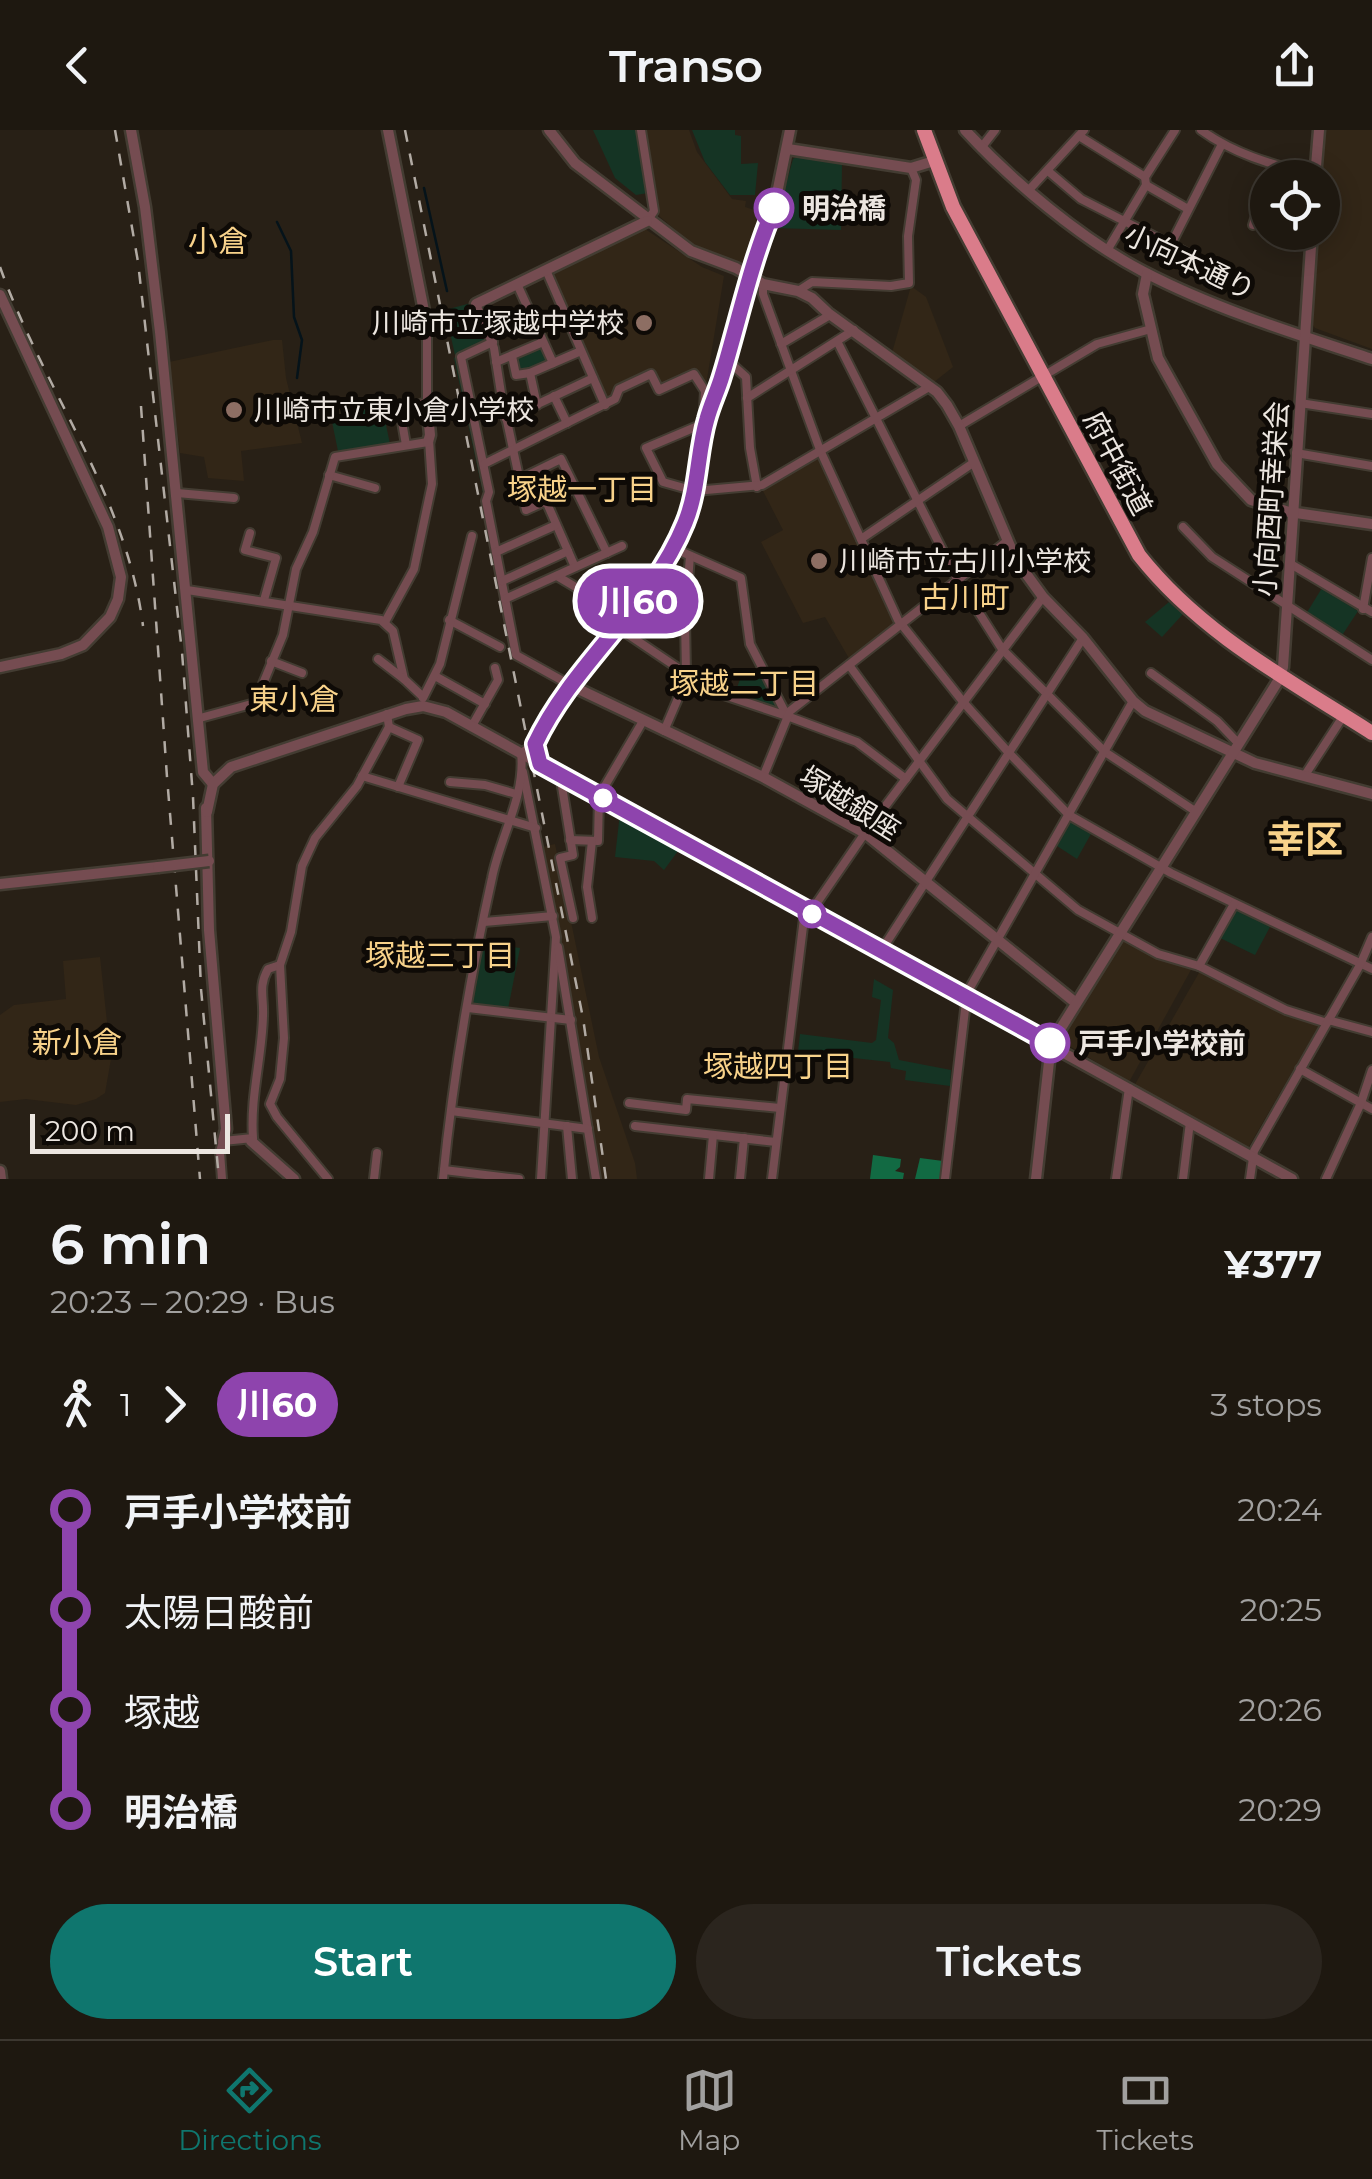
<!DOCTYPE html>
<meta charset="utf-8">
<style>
:root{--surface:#1e1810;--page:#2b251e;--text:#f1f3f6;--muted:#a1a09f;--line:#3c3730;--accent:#0f766e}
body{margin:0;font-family:Montserrat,"Noto Sans JP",sans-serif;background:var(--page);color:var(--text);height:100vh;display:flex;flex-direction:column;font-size:38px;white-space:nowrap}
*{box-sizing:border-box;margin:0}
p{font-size:32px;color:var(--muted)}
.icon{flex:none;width:55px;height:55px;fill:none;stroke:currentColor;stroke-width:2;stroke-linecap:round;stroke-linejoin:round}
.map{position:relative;height:1049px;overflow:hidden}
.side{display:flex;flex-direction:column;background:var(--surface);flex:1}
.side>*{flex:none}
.badge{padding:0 20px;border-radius:32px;font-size:35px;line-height:65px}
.buttons{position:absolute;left:1250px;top:30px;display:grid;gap:20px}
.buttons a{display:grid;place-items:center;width:90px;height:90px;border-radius:50%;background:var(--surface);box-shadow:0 5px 25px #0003,0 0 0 2px var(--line);font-size:50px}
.scale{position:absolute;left:30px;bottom:25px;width:200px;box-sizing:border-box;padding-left:10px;border:5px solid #ece6e0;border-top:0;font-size:28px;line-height:35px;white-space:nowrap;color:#ece6e0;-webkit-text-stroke:8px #0e0a06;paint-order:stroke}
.map>.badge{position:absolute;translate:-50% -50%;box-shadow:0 0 0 5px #fff}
.legs{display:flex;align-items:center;gap:15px;height:110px;padding:0 50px;font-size:32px}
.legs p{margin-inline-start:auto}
.summary{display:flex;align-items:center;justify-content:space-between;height:170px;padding:0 50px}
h1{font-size:55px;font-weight:600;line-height:75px}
.action{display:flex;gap:20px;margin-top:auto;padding:20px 50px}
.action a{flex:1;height:115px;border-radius:60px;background:var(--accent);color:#fff;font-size:40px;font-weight:600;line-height:115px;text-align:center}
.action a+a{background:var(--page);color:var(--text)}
ul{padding:0 50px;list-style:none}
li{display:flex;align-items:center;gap:35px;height:100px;font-size:38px}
li i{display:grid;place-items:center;width:15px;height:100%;margin:0 12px;background:currentColor}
li i::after{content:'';width:25px;height:25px;margin:-12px;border:8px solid;border-radius:50%;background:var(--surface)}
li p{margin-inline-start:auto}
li:first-child i{background:linear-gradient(#0000 50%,currentColor 0)}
li:last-child i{background:linear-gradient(currentColor 50%,#0000 0)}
header{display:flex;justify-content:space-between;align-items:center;height:130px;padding:0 50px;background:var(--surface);font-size:45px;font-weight:600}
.menu{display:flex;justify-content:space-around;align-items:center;height:140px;border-top:2px solid var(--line);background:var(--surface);font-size:28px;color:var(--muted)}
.menu a{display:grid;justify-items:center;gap:5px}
.menu .active{color:var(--accent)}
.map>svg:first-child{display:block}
</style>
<header><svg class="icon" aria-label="back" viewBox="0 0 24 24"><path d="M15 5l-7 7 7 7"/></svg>Transo<svg class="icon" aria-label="share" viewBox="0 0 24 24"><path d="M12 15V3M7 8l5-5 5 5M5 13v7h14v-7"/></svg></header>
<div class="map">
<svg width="1372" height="1049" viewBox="0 0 1372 1049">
<rect width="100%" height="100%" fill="#282016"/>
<g fill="#322617">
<polygon points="645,0 689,0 697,22 732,69 746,71 745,77 764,83 748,135 697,118 659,86"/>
<polygon points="1321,0 1372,0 1372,219 1315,198 1310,192 1315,103 1322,102 1322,48 1318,47"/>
<polygon points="645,99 702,137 724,146 706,255 697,243 661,256 652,241 606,271 551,146"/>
<polygon points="911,156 926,167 953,237 934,252 892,223"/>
<polygon points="273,210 282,210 286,248 302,313 241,321 244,351 208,348 204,327 180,323 169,232"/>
<polygon points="817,327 840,370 895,493 850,530 825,487 803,493 761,412 783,400 762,359"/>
<polygon points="555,714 599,927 635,1033 637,1049 599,1049 579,917 542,717"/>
<polygon points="1121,808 1159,827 1192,838 1129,952 1058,909"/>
<polygon points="100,827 111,929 105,963 96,969 76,975 26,969 0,972 0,885 14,875 66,869 63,831"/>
<polygon points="1200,841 1301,889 1320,894 1248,1018 1134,956"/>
</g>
<g fill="#153424">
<polygon points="593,0 638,0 648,63 636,65 615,48"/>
<polygon points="692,0 735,0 735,5 741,6 741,34 758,33 755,65 730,65 705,32"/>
<polygon points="798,26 842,33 841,100 774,98 793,29"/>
<polygon points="471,173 488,209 455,225 445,180"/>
<polygon points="541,215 549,232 537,239 518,241 516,227"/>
<polygon points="457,226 486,359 484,368 454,228"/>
<polygon points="382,276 390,314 338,321 331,287"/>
<polygon points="1322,458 1358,481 1341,507 1306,484"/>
<polygon points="1169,472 1183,484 1162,507 1145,492"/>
<polygon points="743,541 764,547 783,583 734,566"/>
<polygon points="620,683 681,717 664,740 654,731 615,727"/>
<polygon points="1071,691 1092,702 1077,729 1057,716"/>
<polygon points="1235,778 1271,795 1255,825 1218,807"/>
<polygon points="484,813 520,818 508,879 476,877 473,873"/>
<polygon points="874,849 893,860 888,908 894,913 899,930 951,940 950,956 905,950 906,941 891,938 890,932 798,922 800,904 872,913 876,910 881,870 872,867"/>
</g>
<g fill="#126a43">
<polygon points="873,1025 901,1029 900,1037 895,1041 904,1043 903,1049 870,1049"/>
<polygon points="920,1028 943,1031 943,1049 915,1049"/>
</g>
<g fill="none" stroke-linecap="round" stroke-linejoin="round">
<g stroke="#05131a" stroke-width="2.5">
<polyline points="547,6 570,35"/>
<polyline points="576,40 587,49"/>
<polyline points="424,58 447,161"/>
<polyline points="277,92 291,121 294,187 302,210 297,248"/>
</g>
<g stroke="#433c32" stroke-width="12">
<g id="minor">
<polyline points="641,0 654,81 647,91"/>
<path d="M 1201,0 C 1235,25 1275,35 1315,46"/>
<polyline points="1079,6 1145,47"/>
<polyline points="981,18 995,0"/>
<polyline points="1048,41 1081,69 1187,123"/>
<polyline points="1146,55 1188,79"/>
<polyline points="1028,61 1084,0"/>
<polyline points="1253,95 1260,73 1268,76"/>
<polyline points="1171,114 1222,14"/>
<polyline points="1108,119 1146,55 1145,47 1175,0"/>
<polyline points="546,140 605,275"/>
<polyline points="517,154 553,233"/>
<polyline points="763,154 763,164 820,320 898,490 964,573 1009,623 1069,685 1171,743 1372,839"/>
<polyline points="798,161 812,152 891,156 909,153 908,106 916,50 911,38"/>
<polyline points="476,174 494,218 501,263 526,380 575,358"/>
<polyline points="489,203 530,184"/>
<polyline points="837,211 955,445 1002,519 1105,622 1195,681"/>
<polyline points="493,212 461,227 489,362 486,371 516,525 572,556"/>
<polyline points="781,214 830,185"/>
<polyline points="512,226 516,245 530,243"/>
<polyline points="726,229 746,247 750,318 757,357"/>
<polyline points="496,232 543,212"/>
<polyline points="554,266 567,293"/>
<polyline points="747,268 854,200"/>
<polyline points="1300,273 1372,284"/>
<polyline points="537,275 530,243 581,221"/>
<polyline points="506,289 593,248"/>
<polyline points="705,293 646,318 663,352 695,361 762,355 929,257"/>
<polyline points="959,296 1097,214 1151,199"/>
<polyline points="406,315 400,280 427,272 427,196"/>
<polyline points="1296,323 1372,336"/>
<polyline points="484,334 615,269 619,259 651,244 659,260 694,244 705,261 704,279 707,285"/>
<polyline points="329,345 375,358"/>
<polyline points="520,349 561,329 607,423"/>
<polyline points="177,363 234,368"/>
<polyline points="546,371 575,437"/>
<polyline points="1183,397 1212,427 1372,530"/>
<polyline points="250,403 245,420 276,428 264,470"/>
<polyline points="861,409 973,333"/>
<polyline points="673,418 741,448 750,514 787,586 857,612 906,649"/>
<polyline points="496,422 556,395"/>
<polyline points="1289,433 1372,482"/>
<polyline points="557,446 626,487"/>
<polyline points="502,451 568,421"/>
<polyline points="187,460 381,490 393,501 404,549 422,566"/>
<polyline points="505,469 622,416"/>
<polyline points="1363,479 1372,428"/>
<polyline points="449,490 500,517"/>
<polyline points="385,492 414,439 432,354 429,310"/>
<polyline points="617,497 712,561 787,586"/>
<polyline points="378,529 404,549"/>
<polyline points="271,531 302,543"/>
<polyline points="849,535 947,669 1078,780 1158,824 1199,836 1286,880 1327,893"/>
<polyline points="1151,543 1217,591 1238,613"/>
<polyline points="686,544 685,489 690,426"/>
<polyline points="435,546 485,574"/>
<polyline points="423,568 440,534 472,406"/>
<polyline points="200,588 255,573 283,505 296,439 313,402 335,327 428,312"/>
<polyline points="472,596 498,550 495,538"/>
<polyline points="389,597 418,610 398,657"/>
<polyline points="664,601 688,545"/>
<polyline points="523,642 556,807 541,1049"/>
<polyline points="560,644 573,725 560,728 573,788"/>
<polyline points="1305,645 1344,585"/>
<polyline points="362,646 536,698"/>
<polyline points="763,647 790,581 1006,412"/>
<polyline points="450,652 485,655 516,664"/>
<polyline points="570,710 598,711 599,666 643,591"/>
<polyline points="810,783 865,703 1043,467"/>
<polyline points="592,788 587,757 592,711"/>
<polyline points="484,792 553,786"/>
<polyline points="558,817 596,1049"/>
<polyline points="881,821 1083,508"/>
<polyline points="1199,836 1234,774"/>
<polyline points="468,878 571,890"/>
<polyline points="1328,890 1372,902"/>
<polyline points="1300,939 1372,979"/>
<polyline points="629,973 686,980 687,969 780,978"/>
<polyline points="451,981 588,999"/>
<polyline points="567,996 572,1049"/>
<polyline points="635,996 776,1012"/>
<polyline points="444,1040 519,1049"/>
<path d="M 222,1049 L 220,1022 L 223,1011 L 253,1008 C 250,967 262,927 263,886 C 264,867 258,857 268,839 L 280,835"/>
<polyline points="328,1049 277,987 270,974 280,949 284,908 280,835 291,802 302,736 315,708 357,656 389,597 387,584"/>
<polyline points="374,1049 377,1023"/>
<path d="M 443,1049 C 453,948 470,847 492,748 C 500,707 526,665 521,623 L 535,614"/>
<polyline points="709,1049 713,1005"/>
<polyline points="740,1049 744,1008"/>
<polyline points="772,1049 805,780"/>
<polyline points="945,1049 967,863 1133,571"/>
<polyline points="1116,1049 1129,958"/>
<polyline points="1183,1049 1190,992"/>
<polyline points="1250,1049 1254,1021 1360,835 1372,807"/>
<polyline points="1326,1049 1361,973 1372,940"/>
</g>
</g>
<g stroke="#433c32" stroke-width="15">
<g id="tertiary">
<polyline points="131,0 145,77 160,202 203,642 213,654"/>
<polyline points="388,0 427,196"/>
<polyline points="549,0 575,33 691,121 736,138 763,154 798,161 812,168 828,183 937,262 947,275 959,296 1016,430 1043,467 1083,508 1133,571 1145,581 1255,633 1372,664"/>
<path d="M 965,0 C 1013,52 1081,109 1144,142 C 1215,179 1296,204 1372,229"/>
<polyline points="788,19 911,38 934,31"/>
<polyline points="1315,48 1319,0"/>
<polyline points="1147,144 1143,164 1158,228 1217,334 1251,370 1289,382 1372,394"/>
<polyline points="0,165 108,397 121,447 118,469 110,487 83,515 61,524 0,537"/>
<polyline points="476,174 647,91"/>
<polyline points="427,272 430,305 428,312"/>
<polyline points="572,556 763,647 865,703 1076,873"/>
<polyline points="541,633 535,614 550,585 663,435 686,392 699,345 705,293 722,246 741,171 774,78 790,0"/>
<polyline points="206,678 209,800 226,999 223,1011"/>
<polyline points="207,682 213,654 231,637 406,579 423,576 446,582 1292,1049"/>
<polyline points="0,754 158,737"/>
<polyline points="251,1011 294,1049"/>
<polyline points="0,1041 1,1049"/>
<polyline points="1036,1049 1051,914 1278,551 1283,537 1312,102"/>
</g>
</g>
<g stroke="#433c32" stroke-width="19">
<path id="trunk" d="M 924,0 L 953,77 L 1139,425 C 1201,504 1289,550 1372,603"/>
</g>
<use href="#minor" stroke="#754c51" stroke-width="8"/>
<use href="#tertiary" stroke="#754c51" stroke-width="10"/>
<use href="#trunk" stroke="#da7c8a" stroke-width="14"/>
<g stroke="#b2aba4" stroke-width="2.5" stroke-dasharray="12 12" stroke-linecap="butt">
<polyline points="115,0 138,132 182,522 193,667 201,859 219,1049"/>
<polyline points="405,0 583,888 606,1049"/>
<path d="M 0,137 C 43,258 127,367 143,496"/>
<polyline points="141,276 167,647 200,1049"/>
</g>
<g stroke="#433c32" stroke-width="15" stroke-linecap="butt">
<polyline id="tertiary-bridge" points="158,737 209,731"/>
</g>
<use href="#tertiary-bridge" stroke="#754c51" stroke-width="10"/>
</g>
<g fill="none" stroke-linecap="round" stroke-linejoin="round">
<g stroke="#fff" stroke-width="22">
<path id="line-1" d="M 774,78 C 751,132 739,190 722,246 C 718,260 711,274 707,289 C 697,323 699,359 685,393 C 651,477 573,533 535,614 L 540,634 L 1050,913"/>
</g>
<use href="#line-1" stroke="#8e44ad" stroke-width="15"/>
</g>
<g fill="#fff" stroke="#8e44ad" stroke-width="5">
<circle cx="774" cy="78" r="18"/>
<circle cx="603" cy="668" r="12"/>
<circle cx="812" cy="784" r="12"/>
<circle cx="1050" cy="913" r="18"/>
</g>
<g fill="#8d6e63" stroke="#0e0a06" stroke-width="4">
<circle cx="644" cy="193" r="10"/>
<circle cx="234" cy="280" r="10"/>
<circle cx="819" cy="431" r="10"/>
</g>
<g text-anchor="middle" stroke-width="10" stroke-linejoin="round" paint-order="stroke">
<g font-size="28" font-weight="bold" fill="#ece6e0" stroke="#0e0a06" text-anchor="start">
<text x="802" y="88">明治橋</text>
<text x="1078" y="923">戸手小学校前</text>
</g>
<g font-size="28" fill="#ece6e0" stroke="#0e0a06">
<text transform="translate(1190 132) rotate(25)" y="10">小向本通り</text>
<text transform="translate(1118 333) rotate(62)" y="10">府中街道</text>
<text transform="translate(1271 369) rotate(-86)" y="10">小向西町幸栄会</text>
<text transform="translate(850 673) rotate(32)" y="10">塚越銀座</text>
</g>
<g font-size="28" fill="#ece6e0" stroke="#0e0a06" text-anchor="start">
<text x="624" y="203" text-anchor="end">川崎市立塚越中学校</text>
<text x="254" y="290">川崎市立東小倉小学校</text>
<text x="839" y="441">川崎市立古川小学校</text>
</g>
<g font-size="30" fill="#f8d28a" stroke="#0e0a06">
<text x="218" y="122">小倉</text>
<text x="582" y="370">塚越一丁目</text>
<text x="965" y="478">古川町</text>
<text x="744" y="564">塚越二丁目</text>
<text x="294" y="580">東小倉</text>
<text x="440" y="836">塚越三丁目</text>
<text x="77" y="923">新小倉</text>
<text x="778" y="947">塚越四丁目</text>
</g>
<g font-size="38" font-weight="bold" fill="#f8d28a" stroke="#0e0a06">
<text x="1305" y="723">幸区</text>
</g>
</g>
</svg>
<div class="buttons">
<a><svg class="icon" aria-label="locate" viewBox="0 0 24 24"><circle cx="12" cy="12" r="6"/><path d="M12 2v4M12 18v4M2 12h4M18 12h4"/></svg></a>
</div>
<div class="scale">200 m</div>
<b class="badge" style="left:638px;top:471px;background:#8e44ad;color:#fff">川60</b>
</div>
<section class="side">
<div class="summary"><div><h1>6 min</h1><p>20:23 – 20:29 · Bus</p></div><b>¥377</b></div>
<div class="legs"><svg class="icon" aria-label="walk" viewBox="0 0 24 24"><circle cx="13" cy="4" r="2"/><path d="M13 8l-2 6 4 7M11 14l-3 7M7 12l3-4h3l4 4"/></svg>1<svg class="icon" aria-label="forward" viewBox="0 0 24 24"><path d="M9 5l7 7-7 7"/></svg><b class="badge" style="background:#8e44ad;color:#fff">川60</b><p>3 stops</p></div>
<ul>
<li><i style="color:#8e44ad"></i><b>戸手小学校前</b><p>20:24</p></li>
<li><i style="color:#8e44ad"></i><span>太陽日酸前</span><p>20:25</p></li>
<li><i style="color:#8e44ad"></i><span>塚越</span><p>20:26</p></li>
<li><i style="color:#8e44ad"></i><b>明治橋</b><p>20:29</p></li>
</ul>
<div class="action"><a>Start</a><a>Tickets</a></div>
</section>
<nav class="menu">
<a class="active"><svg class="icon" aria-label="directions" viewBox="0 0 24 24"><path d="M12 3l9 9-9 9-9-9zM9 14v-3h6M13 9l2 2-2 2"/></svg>Directions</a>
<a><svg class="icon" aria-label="map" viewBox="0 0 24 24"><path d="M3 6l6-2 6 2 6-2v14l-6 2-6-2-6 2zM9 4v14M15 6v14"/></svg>Map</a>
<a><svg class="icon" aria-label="tickets" viewBox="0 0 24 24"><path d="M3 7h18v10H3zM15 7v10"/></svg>Tickets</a>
</nav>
